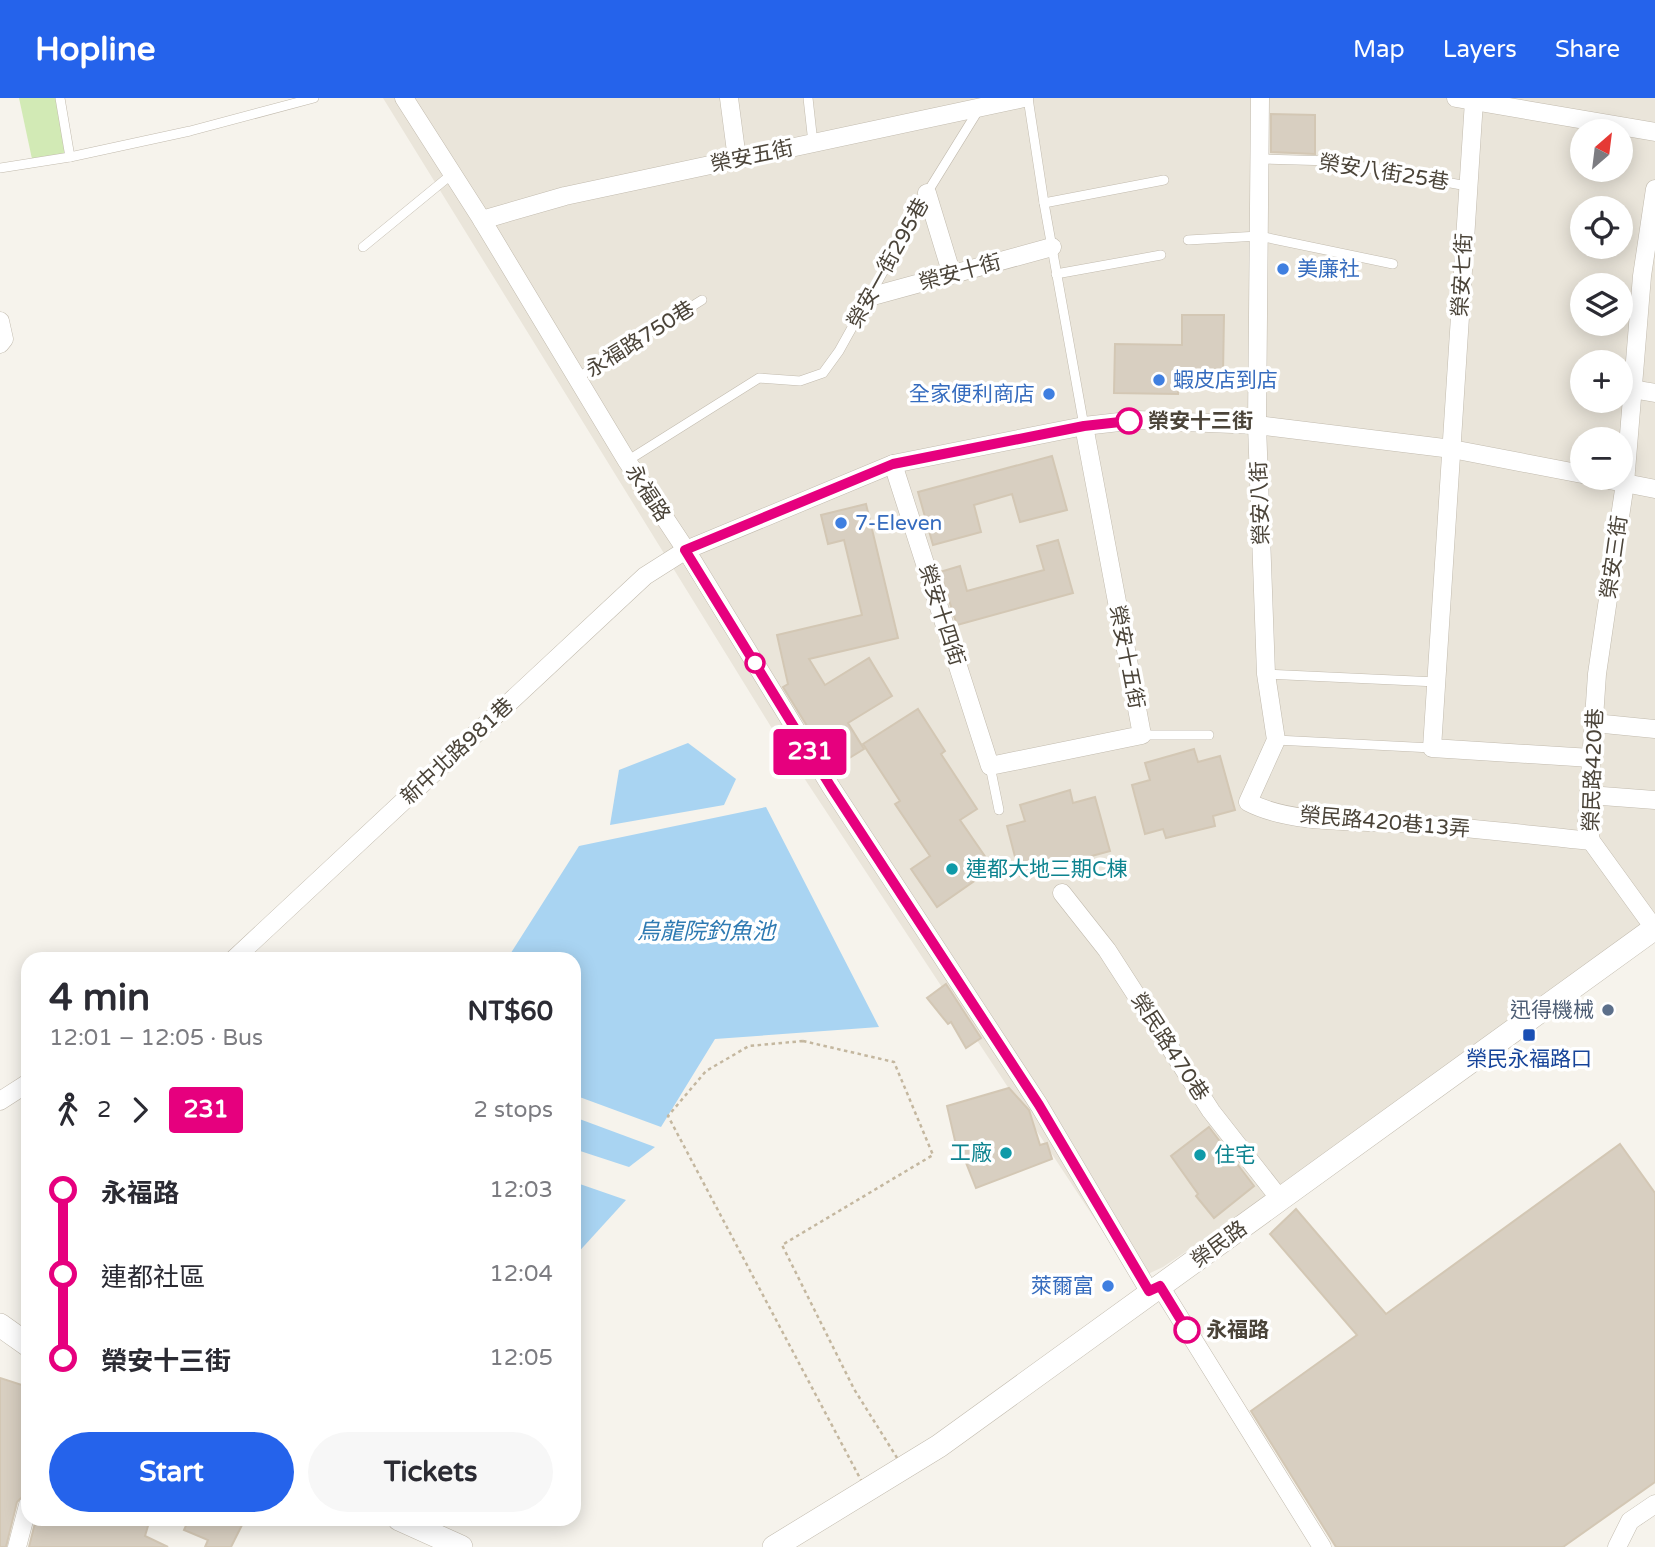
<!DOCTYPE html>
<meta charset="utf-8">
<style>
:root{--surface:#fff;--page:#f7f7f7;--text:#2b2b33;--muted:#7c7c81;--accent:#2563eb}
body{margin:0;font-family:"Varela Round","Noto Sans TC",sans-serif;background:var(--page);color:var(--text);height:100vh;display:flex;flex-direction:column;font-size:26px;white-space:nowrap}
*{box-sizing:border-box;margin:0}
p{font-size:23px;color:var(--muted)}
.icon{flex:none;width:38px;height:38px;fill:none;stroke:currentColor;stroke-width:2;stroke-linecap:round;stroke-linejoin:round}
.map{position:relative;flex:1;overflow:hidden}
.panel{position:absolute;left:21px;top:854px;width:560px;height:574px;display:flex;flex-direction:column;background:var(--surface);border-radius:21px;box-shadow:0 4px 18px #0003}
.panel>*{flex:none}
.badge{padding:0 14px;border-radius:5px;font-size:24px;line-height:46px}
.needle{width:46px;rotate:28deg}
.controls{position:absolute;left:1570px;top:21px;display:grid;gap:14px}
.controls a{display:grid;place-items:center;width:63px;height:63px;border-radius:50%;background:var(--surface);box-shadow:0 4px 18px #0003;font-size:35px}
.map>.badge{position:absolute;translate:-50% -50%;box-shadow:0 0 0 4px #fff}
.legs{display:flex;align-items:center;gap:10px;height:77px;padding:0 28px;font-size:23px}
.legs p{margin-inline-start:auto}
.headline{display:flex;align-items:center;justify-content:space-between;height:119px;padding:0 28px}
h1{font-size:38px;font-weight:700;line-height:52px}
.primary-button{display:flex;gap:14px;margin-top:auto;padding:14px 28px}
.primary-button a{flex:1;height:80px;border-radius:42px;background:var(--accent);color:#fff;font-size:28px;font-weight:700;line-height:80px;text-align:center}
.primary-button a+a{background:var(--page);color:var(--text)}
ul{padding:0 28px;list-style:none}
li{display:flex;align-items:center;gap:24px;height:84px;font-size:26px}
li i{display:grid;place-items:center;width:10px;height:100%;margin:0 9px;background:currentColor}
li i::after{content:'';width:18px;height:18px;margin:-9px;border:5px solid;border-radius:50%;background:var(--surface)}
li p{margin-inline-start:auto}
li:first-child i{background:linear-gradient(#0000 50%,currentColor 0)}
li:last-child i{background:linear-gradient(currentColor 50%,#0000 0)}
header{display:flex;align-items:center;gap:42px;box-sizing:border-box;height:98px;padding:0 35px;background:var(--accent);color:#fff}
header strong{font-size:33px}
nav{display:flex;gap:38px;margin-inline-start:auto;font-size:24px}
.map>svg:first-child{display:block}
</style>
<header>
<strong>Hopline</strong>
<nav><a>Map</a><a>Layers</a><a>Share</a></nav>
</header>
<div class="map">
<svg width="1655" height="1449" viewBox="0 0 1655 1449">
<rect width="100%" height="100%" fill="#f6f3ec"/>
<path fill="#eae5da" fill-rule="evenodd" d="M 383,0 L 1655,0 L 1655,830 L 1230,1124 L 1163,1169 L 1135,1182 L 781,645 ZM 1582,33 L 1620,33 L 1620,72 L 1582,72 ZM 1582,110 L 1620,110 L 1620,149 L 1582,149 ZM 1582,187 L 1620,187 L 1620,226 L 1582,226 ZM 1582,264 L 1620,264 L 1620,303 L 1582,303 ZM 1582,341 L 1620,341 L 1620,380 L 1582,380 Z"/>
<polygon fill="#d2eab5" points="19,0 63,0 73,54 32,61"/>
<g fill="#a9d4f2">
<polygon points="688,645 736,681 724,707 610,727 619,672"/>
<polygon points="766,709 879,929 715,941 661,1029 574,997 574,861 507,861 579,748"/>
<polygon points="574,1019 655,1049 629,1069 574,1051"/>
<polygon points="574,1084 626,1102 574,1159"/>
</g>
<g fill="#d8cfc1" stroke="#d3c7b4" stroke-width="2">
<polygon points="1271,16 1315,17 1315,56 1271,54"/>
<polygon points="1182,217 1224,217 1223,276 1179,275 1178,296 1114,295 1115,246 1182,247"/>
<polygon points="1052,358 1067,412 1020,424 1012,396 974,407 981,434 933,447 918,394"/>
<polygon points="866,406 898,540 809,561 825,587 869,560 892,598 848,625 864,651 833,670 783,589 788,586 777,537 862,517 844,442 828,446 821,417"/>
<polygon points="1058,442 1073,495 957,527 940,474 960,468 967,493 1044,472 1037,448"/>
<polygon points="918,611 945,653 941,656 977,711 960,722 993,770 937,809 911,771 930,758 895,706 900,703 863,646"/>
<polygon points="1194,651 1198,664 1220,658 1235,712 1213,718 1215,728 1166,740 1163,731 1145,736 1132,687 1150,682 1145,665"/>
<polygon points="1070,692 1073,705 1095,699 1110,753 1088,759 1090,770 1041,782 1038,773 1020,778 1007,728 1025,723 1020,707"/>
<polygon points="946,886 981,940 966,950 951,924 948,926 927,900"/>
<polygon points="1009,990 1029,1012 1040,1047 1047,1045 1052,1061 976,1090 959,1047 956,1047 947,1008"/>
<polygon points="1209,1029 1254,1088 1214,1120 1196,1098 1198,1096 1171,1058"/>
<polygon points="1620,1046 1655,1095 1655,1384 1563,1449 1336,1449 1251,1313 1357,1237 1270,1136 1296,1111 1386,1216"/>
<polygon points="0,1280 28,1289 28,1386 25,1396 17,1404 6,1449 0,1449"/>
<polygon points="36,1421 150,1421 145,1438 168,1449 29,1449"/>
<polygon points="189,1421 245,1421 231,1449 205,1449 208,1442 184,1432"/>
</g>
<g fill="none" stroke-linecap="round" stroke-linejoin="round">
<g stroke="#c2bbae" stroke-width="10">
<g id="service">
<polyline points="808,0 813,45"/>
<polyline points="1028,0 1044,105 1084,328"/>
<polyline points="70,59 190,33 314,0"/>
<polyline points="1260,61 1332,63 1467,88"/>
<polyline points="0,70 70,59 60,0"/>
<polyline points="1044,105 1164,82"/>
<polyline points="1188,142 1259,138 1393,166"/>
<polyline points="363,149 452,76"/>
<polyline points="1056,176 1161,157"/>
<polyline points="577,280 702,202"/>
<polyline points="627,363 759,280 800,283 823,275 839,253 927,95 979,11"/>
<polyline points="1266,576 1437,584"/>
<polyline points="1142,637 1209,637"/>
<polyline points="1276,642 1432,650"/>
<polyline points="990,668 999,712"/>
</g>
</g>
<g stroke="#c2bbae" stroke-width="19">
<g id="minor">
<polyline points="404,0 482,122 627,363 686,452 831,689 1039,1007 1149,1193 1160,1188 1322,1449"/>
<polyline points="729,0 737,61"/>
<path d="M 1260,0 L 1257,327 L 1266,576 L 1276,642 L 1248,704 C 1294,728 1364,722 1416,726 C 1474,730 1532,737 1591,743"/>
<polyline points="1456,0 1655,34"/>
<polyline points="1474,3 1432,650 1591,660"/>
<polyline points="927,95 952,177"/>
<polyline points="482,122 565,98 1024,0"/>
<polyline points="869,199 1052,149"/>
<polyline points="0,223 4,241 0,246"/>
<polyline points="1632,291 1655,295"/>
<polyline points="893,366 990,668 1142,637 1084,328"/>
<polyline points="1599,380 1655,391"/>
<polyline points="1594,625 1655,631"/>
<polyline points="1589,697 1655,702"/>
<polyline points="1062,795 1107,852 1211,1013 1280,1101"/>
<polyline points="1654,830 1591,743 1587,723 1597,576 1625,385 1642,178 1655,91"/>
<polyline points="234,861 645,478 686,452 893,366 1084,328 1137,322 1257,327 1452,351 1582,376"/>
<polyline points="0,1003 28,985"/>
<polyline points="17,1449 28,1407"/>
<polyline points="1617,1449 1630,1423 1655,1406"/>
</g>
</g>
<g stroke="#c2bbae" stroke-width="24">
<g id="tertiary">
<polyline points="0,1227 28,1247"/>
<polyline points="399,1421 461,1449"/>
<polyline points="774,1449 939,1348 1655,830"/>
</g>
</g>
<polygon stroke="#c4b79f" stroke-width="2.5" stroke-dasharray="3.5 3.5" stroke-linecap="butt" points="803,943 894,964 933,1057 782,1147 854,1291 899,1363 862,1384 668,1018 706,973 749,948"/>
<use href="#service" stroke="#fff" stroke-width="9"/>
<use href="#minor" stroke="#fff" stroke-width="18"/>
<use href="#tertiary" stroke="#fff" stroke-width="23"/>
</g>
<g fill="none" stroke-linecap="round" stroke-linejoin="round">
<g stroke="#fff" stroke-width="16">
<polyline id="line-1" points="1129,323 1084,328 893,366 685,452 831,689 1039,1007 1149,1193 1160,1188 1187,1232"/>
</g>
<use href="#line-1" stroke="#e6007e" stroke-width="10"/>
</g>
<g fill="#3f7fe0" stroke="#fff" stroke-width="2.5">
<circle cx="1283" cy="171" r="7"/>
<circle cx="1159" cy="282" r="7"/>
<circle cx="1049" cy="296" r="7"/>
<circle cx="841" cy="425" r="7"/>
<circle cx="1108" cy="1188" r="7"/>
</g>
<g fill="#fff" stroke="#e6007e" stroke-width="3.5">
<circle cx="1129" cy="323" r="12"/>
<circle cx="755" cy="565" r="9"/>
<circle cx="1187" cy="1232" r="12"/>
</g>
<g fill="#0f9aa8" stroke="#fff" stroke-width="2.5">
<circle cx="952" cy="771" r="7"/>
<circle cx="1006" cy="1055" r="7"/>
<circle cx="1200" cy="1057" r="7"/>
</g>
<circle fill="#5c6f8a" stroke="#fff" stroke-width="2.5" cx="1608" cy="912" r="7"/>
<rect fill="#1a4fb4" stroke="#fff" stroke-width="2.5" x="1522" y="930" width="14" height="14" rx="3.5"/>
<g text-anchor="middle" stroke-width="7" stroke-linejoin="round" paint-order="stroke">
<g font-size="21" fill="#4b4439" stroke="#fff">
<text transform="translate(752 58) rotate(-12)" y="7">榮安五街</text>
<text transform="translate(1384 74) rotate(9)" y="7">榮安八街25巷</text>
<text transform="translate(888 165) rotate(-61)" y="7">榮安一街295巷</text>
<text transform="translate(960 174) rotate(-15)" y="7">榮安十街</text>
<text transform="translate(1462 177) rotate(-87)" y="7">榮安七街</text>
<text transform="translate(640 241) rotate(-32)" y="7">永福路750巷</text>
<text transform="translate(648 395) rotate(57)" y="7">永福路</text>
<text transform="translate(1260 405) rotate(-92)" y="7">榮安八街</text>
<text transform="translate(1614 459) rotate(-82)" y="7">榮安三街</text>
<text transform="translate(942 517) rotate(72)" y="7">榮安十四街</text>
<text transform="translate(1127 559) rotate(79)" y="7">榮安十五街</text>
<text transform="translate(457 653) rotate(-43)" y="7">新中北路981巷</text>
<text transform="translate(1593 672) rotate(-88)" y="7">榮民路420巷</text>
<text transform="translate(1385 724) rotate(5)" y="7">榮民路420巷13弄</text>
<text transform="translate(1170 949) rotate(57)" y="7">榮民路470巷</text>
<text transform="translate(1219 1146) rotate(-36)" y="7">榮民路</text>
</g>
<g font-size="21" fill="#366cbe" stroke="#fff" text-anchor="start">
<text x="1297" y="178">美廉社</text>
<text x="1173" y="289">蝦皮店到店</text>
<text x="1035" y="303" text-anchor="end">全家便利商店</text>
<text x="855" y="432">7-Eleven</text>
<text x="1094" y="1195" text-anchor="end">萊爾富</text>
</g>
<g font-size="21" font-weight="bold" fill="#4b4439" stroke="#fff" text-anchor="start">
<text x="1148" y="330">榮安十三街</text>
<text x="1206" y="1239">永福路</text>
</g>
<g font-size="21" fill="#0d838f" stroke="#fff" text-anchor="start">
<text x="966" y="778">連都大地三期C棟</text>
<text x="992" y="1062" text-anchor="end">工廠</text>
<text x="1214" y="1064">住宅</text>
</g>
<g font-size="21" fill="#4e5e75" stroke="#fff" text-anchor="end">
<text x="1594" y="919">迅得機械</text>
</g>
<g font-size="21" fill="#164399" stroke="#fff">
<text x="1529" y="968">榮民永褔路口</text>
</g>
<g font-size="23" font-style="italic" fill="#2e7ab2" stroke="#fff">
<text x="706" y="841">烏龍院釣魚池</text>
</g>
</g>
</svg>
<div class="controls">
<a><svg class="needle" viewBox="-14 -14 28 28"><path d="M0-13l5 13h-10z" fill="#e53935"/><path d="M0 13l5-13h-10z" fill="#7c7c81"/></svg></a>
<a><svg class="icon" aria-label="locate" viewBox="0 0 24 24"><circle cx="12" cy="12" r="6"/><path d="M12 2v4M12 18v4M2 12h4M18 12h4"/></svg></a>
<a><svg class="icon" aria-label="layers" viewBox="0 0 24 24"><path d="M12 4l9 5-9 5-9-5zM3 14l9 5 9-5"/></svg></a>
<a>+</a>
<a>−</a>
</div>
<b class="badge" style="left:810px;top:654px;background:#e6007e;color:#fff">231</b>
<section class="panel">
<div class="headline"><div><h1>4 min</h1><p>12:01 – 12:05 · Bus</p></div><b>NT$60</b></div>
<div class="legs"><svg class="icon" aria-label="walk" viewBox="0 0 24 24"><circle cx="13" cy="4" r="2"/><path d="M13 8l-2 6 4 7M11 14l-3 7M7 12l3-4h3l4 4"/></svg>2<svg class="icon" aria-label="forward" viewBox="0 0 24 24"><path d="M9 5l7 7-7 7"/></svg><b class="badge" style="background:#e6007e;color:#fff">231</b><p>2 stops</p></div>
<ul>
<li><i style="color:#e6007e"></i><b>永福路</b><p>12:03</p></li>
<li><i style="color:#e6007e"></i><span>連都社區</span><p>12:04</p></li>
<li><i style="color:#e6007e"></i><b>榮安十三街</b><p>12:05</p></li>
</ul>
<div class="primary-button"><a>Start</a><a>Tickets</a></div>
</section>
</div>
